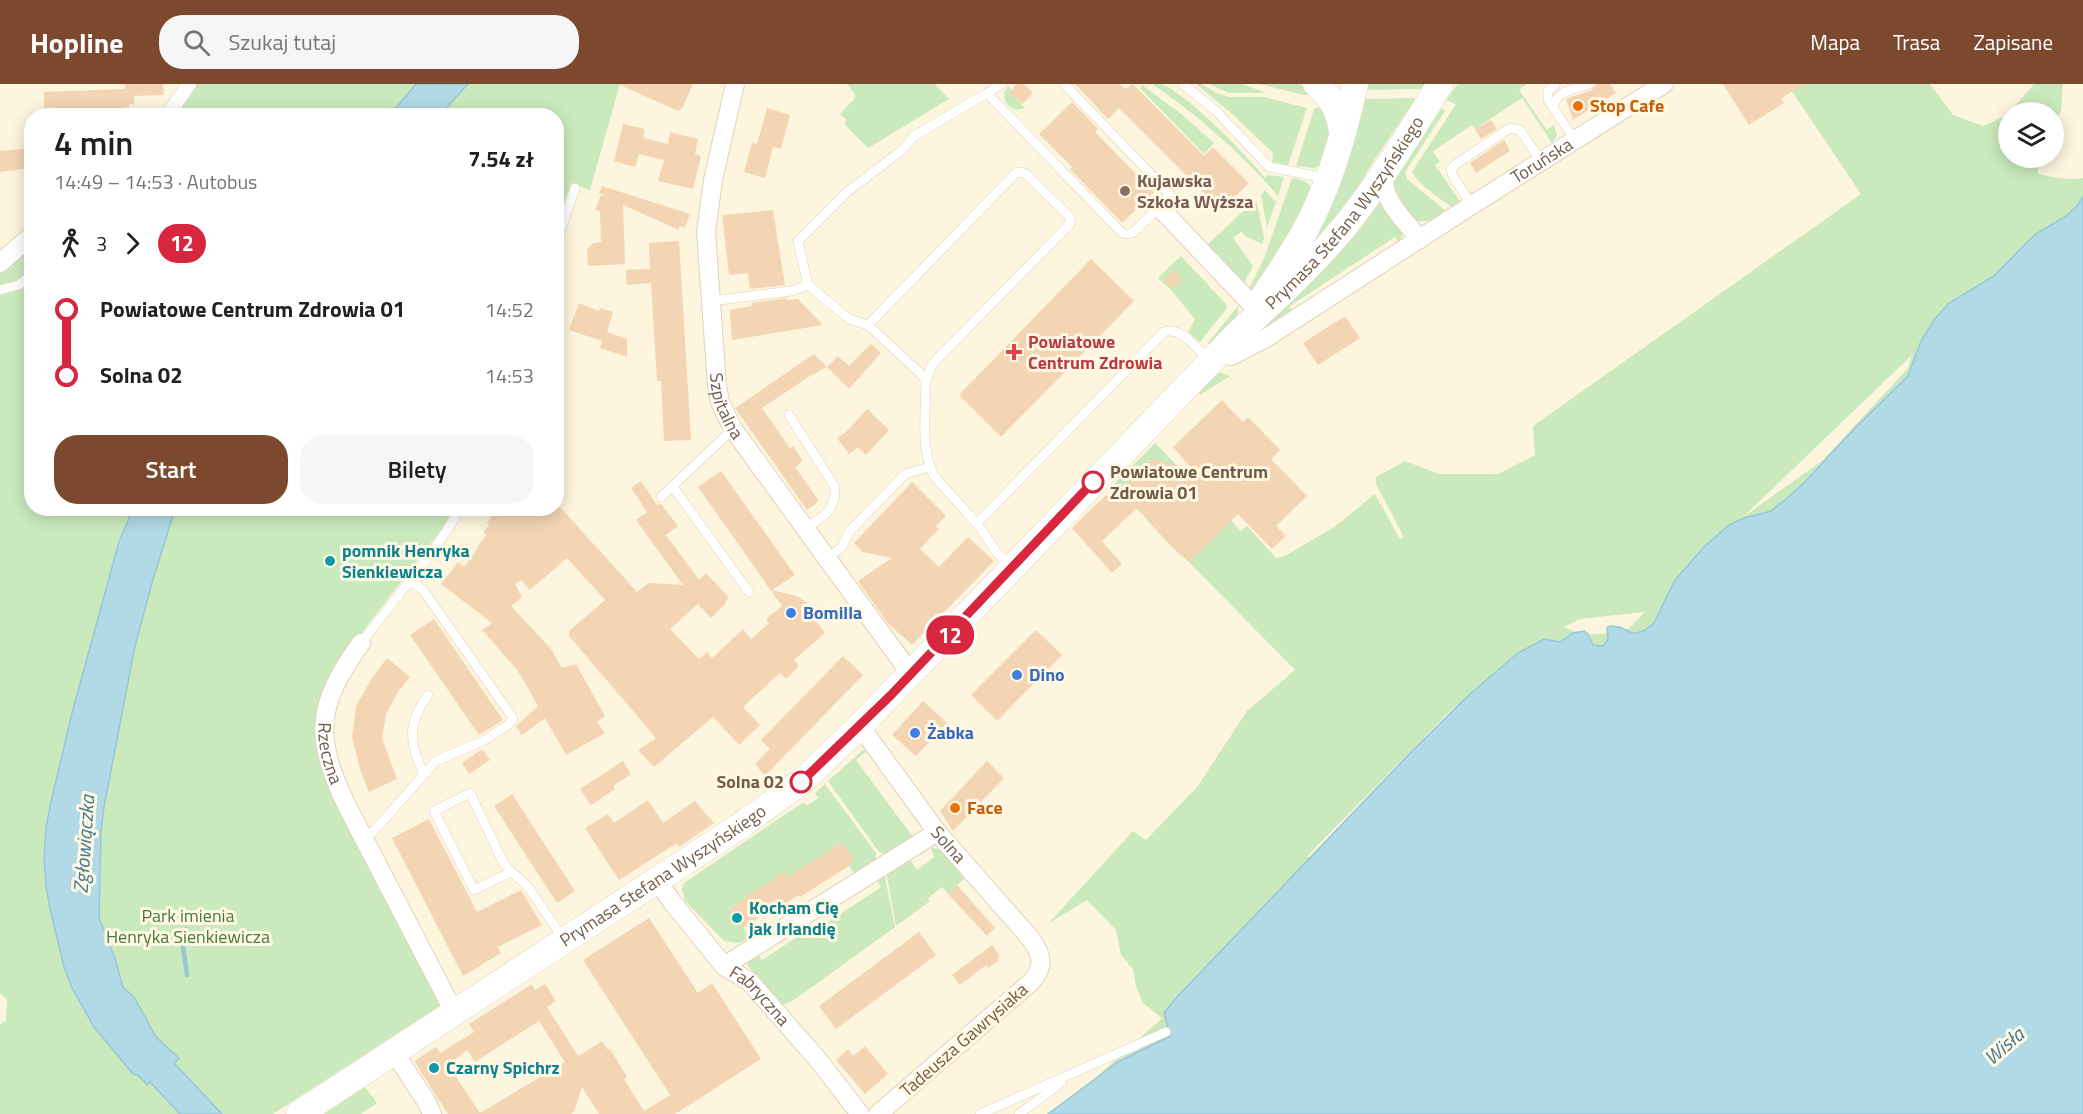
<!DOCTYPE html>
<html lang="pl">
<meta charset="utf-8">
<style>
:root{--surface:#fff;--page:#f6f6f6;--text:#202124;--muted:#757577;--accent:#7c492f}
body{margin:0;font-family:"Titillium Web",sans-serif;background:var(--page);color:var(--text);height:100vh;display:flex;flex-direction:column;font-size:22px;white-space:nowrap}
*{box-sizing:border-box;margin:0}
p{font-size:20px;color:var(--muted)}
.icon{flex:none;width:33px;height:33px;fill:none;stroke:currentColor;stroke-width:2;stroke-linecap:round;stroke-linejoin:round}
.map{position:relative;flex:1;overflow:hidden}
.sheet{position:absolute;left:24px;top:24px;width:540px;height:408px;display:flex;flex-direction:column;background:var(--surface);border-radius:24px;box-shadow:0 3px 15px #0003}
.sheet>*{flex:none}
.badge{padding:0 12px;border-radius:20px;font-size:21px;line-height:39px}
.tools{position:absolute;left:1998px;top:18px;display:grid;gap:12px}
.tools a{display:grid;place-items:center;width:66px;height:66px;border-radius:50%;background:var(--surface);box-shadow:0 3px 15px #0003;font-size:30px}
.map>.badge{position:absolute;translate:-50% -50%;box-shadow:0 0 0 3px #fff}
.legs{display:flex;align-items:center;gap:9px;height:66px;padding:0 30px;font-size:20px}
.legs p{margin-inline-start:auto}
.headline{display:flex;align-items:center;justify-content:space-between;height:102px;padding:0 30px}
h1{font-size:33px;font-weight:600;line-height:45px}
.cta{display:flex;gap:12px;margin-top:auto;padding:12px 30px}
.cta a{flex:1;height:69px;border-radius:24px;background:var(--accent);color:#fff;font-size:24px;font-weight:600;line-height:69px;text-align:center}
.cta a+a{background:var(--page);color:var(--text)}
ul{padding:0 30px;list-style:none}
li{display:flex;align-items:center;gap:21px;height:66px;font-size:22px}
li i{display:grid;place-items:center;width:9px;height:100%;margin:0 8px;background:currentColor}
li i::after{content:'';width:15px;height:15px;margin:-8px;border:4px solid;border-radius:50%;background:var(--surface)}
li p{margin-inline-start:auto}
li:first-child i{background:linear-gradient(#0000 50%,currentColor 0)}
li:last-child i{background:linear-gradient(currentColor 50%,#0000 0)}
header{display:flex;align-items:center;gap:36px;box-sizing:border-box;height:84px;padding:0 30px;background:var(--accent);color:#fff}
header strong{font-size:28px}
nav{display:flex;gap:33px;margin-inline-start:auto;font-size:21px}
.search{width:420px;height:54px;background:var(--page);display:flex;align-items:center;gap:15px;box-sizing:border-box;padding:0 21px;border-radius:24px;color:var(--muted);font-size:22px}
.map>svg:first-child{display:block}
</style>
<header>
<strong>Hopline</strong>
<div class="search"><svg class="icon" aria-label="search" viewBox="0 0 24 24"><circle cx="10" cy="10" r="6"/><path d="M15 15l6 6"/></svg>Szukaj tutaj</div>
<nav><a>Mapa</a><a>Trasa</a><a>Zapisane</a></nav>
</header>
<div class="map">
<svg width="2083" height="1030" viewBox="0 0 2083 1030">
<rect width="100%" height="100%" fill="#fdf5de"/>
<g fill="#caeabd" fill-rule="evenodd">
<polygon points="195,0 620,0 590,106 571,99 557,141 556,32 171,32"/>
<polygon points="847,0 935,0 949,15 868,64 845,41 846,35 840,30 854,15 855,10"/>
<path d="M 1152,0 C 1155,0 1158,0 1161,0 C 1182,5 1251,75 1265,94 L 1268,91 L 1284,93 L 1278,112 C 1243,71 1197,30 1152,0 Z"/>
<polygon points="1196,0 1202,0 1216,9 1229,13 1264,13 1307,24 1288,81 1272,78 1273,69 1230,28"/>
<polygon points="1209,0 1242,0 1266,9 1229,9"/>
<polygon points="1260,0 1300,0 1304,2 1309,11 1303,11"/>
<polygon points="1365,0 1425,0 1421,5 1364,6"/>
<path d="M 1458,0 L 1527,0 L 1519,6 L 1547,46 L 1554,41 L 1557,51 L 1552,59 L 1522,14 L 1475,45 L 1472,41 L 1433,67 L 1440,78 L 1435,81 L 1461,119 L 1453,124 C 1440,114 1419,102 1412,88 L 1456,20 L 1446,16 Z"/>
<path d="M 1787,0 L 1930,0 L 1953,31 L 1983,42 L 2008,31 L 2008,74 L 2039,74 L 2038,90 C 2053,93 2069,97 2083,94 L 2083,1030 L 1091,998 L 1162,934 L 1143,919 L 1136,903 L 1133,885 L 1121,871 L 1116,846 L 1087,816 L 1048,840 L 1133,747 L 1146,756 L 1197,703 L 1247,627 L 1295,586 L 1189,478 L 1171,462 L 1114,400 L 1155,359 L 1241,447 L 1247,442 L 1276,474 L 1285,472 L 1334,443 L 1375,410 L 1400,455 L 1404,453 L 1376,400 L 1376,393 L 1405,377 L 1439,390 L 1498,390 L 1535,371 L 1533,342 L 1861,110 ZM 1912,271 L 1908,284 L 1823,376 L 1742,434 ZM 1645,528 L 1625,548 L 1583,551 L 1564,543 L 1580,535 ZM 1458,619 L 1323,773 L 1307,773 L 1316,763 ZM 1281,802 L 1284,808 L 1226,864 Z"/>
<polygon points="2034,0 2063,0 2061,26 2054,42 2054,28 2010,28"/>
<polygon points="1142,1 1180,29 1214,59 1204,70 1140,4"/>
<path d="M 1009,2 L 1011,6 L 1010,8 L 1025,24 C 1012,29 1004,21 1004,8 Z"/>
<polygon points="1416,14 1367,87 1357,109 1306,171 1319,147 1362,15"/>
<polygon points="1325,20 1330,52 1321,81 1314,84 1296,82 1314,25"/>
<path d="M 1442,24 L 1445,27 L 1405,88 L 1407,95 L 1446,127 C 1435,134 1426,141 1413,135 L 1394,111 L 1392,99 Z"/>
<path d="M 1292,94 C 1304,96 1312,98 1312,111 L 1255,205 L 1249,205 L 1265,172 Z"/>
<polygon points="1265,106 1276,118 1267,144 1261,111"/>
<polygon points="1381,116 1404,145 1403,150 1399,158 1395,153 1290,222 1294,230 1258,252 1255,247"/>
<polygon points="1254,117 1257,119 1264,154 1262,160 1245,152 1241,148 1233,154 1253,182 1242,203 1205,163"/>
<polygon points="31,159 32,424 453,425 442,445 343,573 319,650 441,921 273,1030 0,1030 0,941 6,936 7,915 0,910 0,188"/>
<polygon points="1181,172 1226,220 1227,224 1200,258 1188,248 1195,235 1171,206 1158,194"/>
<polygon points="1239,221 1237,232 1212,259 1207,260"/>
<polygon points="1219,288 1230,292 1200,311 1196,306"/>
<polygon points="864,665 867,667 856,676 913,753 886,771 879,768 828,697"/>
<polygon points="825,700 876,769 875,777 854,790 849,782 854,777 842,758 788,793 784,789 730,824 750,854 739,859 724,857 685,817 682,805 684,799 802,719 808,721 818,714 815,709"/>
<polygon points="931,764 942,765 964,795 948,810 942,803 928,814 930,817 896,842 886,787 908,773 917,786 934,773"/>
<polygon points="884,788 895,843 794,916 782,921 747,881 755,867 762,876 809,845 831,836 881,803 875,793"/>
<polygon points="365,1003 377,1019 361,1030 324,1030"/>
</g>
<g fill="#b2d9e6" stroke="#98c7d8" stroke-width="1.5">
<polygon points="416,0 468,0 440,31 390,31"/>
<polygon points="2083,113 2083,1030 1048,1030 1118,978 1170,952 1164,929 1177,913 1412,667 1470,610 1518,569 1544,555 1560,558 1573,549 1584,547 1588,550 1593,561 1603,562 1608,555 1607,544 1611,542 1620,543 1632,549 1637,549 1645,546 1654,539 1675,496 1704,463 1729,441 1744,434 1771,427 1786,415 1803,400 1855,344 1908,292 1921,257 1934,236 1949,219 1994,192 2034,151 2066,132 2076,123"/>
<polygon points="133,425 175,425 152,499 135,562 104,723 101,747 99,833 115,875 123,903 134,913 156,953 179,974 174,979 222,1030 180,1030 150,998 147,1001 139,992 133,990 94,943 72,904 64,883 50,825 46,802 44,775 46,743 51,718 72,629 119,458"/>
</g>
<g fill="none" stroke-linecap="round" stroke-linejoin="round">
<polyline stroke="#98c7d8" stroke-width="4.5" points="186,845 183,862 187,891"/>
</g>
<g fill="#f3d5b4" fill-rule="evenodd">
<polygon points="125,0 163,0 164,11 134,12 134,20 129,20 129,23 126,23 126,32 44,32 44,8 125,5"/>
<polygon points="618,0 693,0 683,23 678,27"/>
<polygon points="1017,0 1024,0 1033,9 1022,20 1009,8"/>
<polygon points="1075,0 1120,0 1125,5 1133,0 1204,72 1213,63 1249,99 1221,126 1119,24 1108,35"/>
<polygon points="1596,0 1610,0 1616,9 1573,36 1566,15 1592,6"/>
<polygon points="1723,0 1803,0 1781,15 1784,19 1749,41"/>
<polygon points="1072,18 1098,45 1095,48 1154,108 1122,139 1070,85 1072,83 1039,50"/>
<polygon points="767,24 790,31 781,65 773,63 765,94 744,88 752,59 757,60"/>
<polygon points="1491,36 1497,45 1481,55 1475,45"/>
<polygon points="623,40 645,45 643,54 668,60 670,48 698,55 695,70 701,72 693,105 658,97 664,76 639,70 635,83 614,77"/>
<polygon points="1504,56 1510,67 1476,89 1470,79"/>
<polygon points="32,64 32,84 0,88 0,67"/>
<polygon points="602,102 690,130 685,144 679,142 679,146 623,121 625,180 588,182 587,165 593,159 601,158 600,128 595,126 601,111 607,113 599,109"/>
<polygon points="773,126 785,201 750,205 748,189 729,191 722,131"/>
<polygon points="679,157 691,356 664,357 661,297 657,297 651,199 627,201 626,186 650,185 649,159"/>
<polygon points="1091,175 1134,217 1001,353 959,311"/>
<polygon points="1174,186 1183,196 1172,205 1163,195"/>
<polygon points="787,214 787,216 798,215 823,241 732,256 730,226 752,222 751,219"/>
<polygon points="579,219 599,227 600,224 613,228 607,248 627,255 627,273 600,264 602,257 569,246"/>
<polygon points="1345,232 1360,254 1318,281 1303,259"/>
<polygon points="871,260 881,269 849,305 827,283 838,272 849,282"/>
<polygon points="814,270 827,283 810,292 762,324 790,364 793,362 803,377 795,383 819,417 807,426 735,324"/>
<polygon points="1222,316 1243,338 1248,333 1280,366 1271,375 1307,412 1276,442 1286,452 1272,465 1238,430 1189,478 1171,462 1137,424 1102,457 1122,480 1112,489 1072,444 1106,411 1109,414 1130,398 1152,375 1192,385 1173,363"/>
<polygon points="867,325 889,346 866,371 858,363 849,370 837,354 846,348"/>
<polygon points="721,387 795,491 772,506 797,512 810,521 806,524 825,549 794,576 799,582 786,595 780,589 743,623 760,641 739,661 713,633 654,683 638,666 656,654 569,552 569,547 605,516 567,474 530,506 521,496 515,500 522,513 511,522 551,565 562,584 576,580 605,632 597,638 605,649 566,671 545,634 522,651 516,642 538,622 518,587 482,546 492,539 441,500 458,478 464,483 478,464 477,463 486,451 483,448 489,441 487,439 498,424 561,424 637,508 648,499 683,501 636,436 647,428 631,404 641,397 657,421 661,420 678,442 666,451 699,496 706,489 729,513 725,518 726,519 711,534 698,520 670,545 699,575 707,568 712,574 743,545 751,555 769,539 766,535 782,522 698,403"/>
<polygon points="912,398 946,432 936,442 939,445 920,465 939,483 968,453 994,477 912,561 888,539 858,497 892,474 863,468 854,459"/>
<polygon points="434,535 503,636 479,651 410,551"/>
<polygon points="1036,546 1062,571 997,637 971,611"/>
<polygon points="843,572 863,591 765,692 755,680 770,665 761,656"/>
<polygon points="387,574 410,593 398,608 386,630 382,654 397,695 369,708 360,685 352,654 356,622 372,594"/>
<polygon points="923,617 947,639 916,672 892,651"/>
<polygon points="482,665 490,676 469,690 462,679"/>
<polygon points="623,677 631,690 613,702 615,705 591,721 580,705"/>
<polygon points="987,677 1004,694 953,747 940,727"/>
<polygon points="512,710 575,807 557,819 494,722"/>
<polygon points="648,716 663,739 695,717 714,739 679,763 677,759 619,796 585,744 608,730 614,739"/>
<polygon points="429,735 477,828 521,806 542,841 498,863 501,869 463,892 392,754"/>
<polygon points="842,758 855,778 800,813 799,811 783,822 781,819 743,844 730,824 784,788 788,793"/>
<polygon points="957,801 995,844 987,852 948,810"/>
<path d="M 649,834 L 698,909 L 712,899 L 761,975 L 675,1030 L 599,1030 L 582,1003 L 574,1028 L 571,1030 L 448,1030 L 414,977 L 436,963 L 440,969 L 474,948 L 469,940 L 532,900 L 535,906 L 545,900 L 556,917 L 547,923 L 578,972 L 602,957 L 608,966 L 610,965 L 627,993 L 624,995 L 644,1027 L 670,1011 L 583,876 ZM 539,937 L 565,978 L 480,1029 L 448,981 L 467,966 L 475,978 Z"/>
<polygon points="919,848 936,871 836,945 819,922"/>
<polygon points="992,861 999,871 998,877 988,884 986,881 960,901 952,891"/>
<polygon points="865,962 888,990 865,1010 836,976 848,965 853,972"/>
</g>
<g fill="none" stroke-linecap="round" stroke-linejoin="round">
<g stroke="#e1d1ba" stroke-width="10">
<g id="service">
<polyline points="1183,0 1216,27 1269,83 1326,94"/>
<polyline points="1555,0 1548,7 1548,16 1575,56"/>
<polyline points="987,9 1002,0"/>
<path d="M 1553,24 C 1555,7 1575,5 1589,0"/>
<polyline points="1472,121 1454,94 1451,86 1456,80 1510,44 1520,46 1541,77"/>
<polyline points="556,159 575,104"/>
<polyline points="21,161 32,174"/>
<polyline points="0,206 19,201 32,190"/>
<polyline points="711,217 791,207 808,201"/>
<polyline points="868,241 1014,91 1017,88 1025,89 1068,131 1070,134 1070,140 937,275 931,283 926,297"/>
<path d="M 789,331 L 835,403 C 836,427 823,433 805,444"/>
<polyline points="673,403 749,508"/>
<polyline points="661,413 733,345"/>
<path d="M 977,439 L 1164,248 C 1181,242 1198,266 1209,276"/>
<polyline points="826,475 842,463 849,448 905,390 929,383"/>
<path d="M 1011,483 L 998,470 L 978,441 L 934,392 C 920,364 926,327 926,297 L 920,289 L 868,241 L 849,235 L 808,201 L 798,157 L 847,108 L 901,67 L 914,52 L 987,9 L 1119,146 C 1124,151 1128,151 1134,148 L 1166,116 L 1169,109 L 1064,0"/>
<polyline points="361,559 432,469 461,424"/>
<path d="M 424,690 C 409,660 407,639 428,611"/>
<polyline points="363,753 373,748 436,677 485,656 509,640 513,634 423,506 410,497"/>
<path d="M 511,788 L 474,806 L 434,727 L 470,709 L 503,778 C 510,788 520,794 528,803 L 563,854"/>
<polyline points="980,1030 1166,948"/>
<polyline points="1019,1030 1061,999"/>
</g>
</g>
<g stroke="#e1d1ba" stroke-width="15">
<polyline id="pedestrian" points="167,32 189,0"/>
</g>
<g stroke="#e1d1ba" stroke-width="20">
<g id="minor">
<path id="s1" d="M 735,0 L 713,96 L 706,148 L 717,302 L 720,318 L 733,345 L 911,590"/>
<path d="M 1386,84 C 1385,92 1383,100 1386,108 C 1392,125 1408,141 1420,155"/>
<polyline points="1159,123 1260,229"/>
<polyline points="0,179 32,151"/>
<path id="s2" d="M 1222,266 L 1231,272 L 1266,254 L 1472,121 L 1664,0"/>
<path id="s3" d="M 361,559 C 315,623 314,654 348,724 L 454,928"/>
<path id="s4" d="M 860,642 L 937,748 L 1031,855 C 1043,872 1045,884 1030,899 L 878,1030"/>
<path id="s5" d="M 657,796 L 672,818 L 724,882 L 750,898 L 819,977 L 860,1030"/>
<polyline points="724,882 937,748"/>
<polyline points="394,968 426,1017 432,1030"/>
</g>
</g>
<g stroke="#e6d3b8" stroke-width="27">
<g id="secondary">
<path d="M 1316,0 C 1332,14 1339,27 1342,48"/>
<path d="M 1263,213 C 1277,192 1291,172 1303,150 C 1329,105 1344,51 1355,0"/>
<path id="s6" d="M 299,1030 L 743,740 L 801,698 L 860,642 L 1239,248 C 1278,214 1316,178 1349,137 C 1382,95 1412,46 1440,0"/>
</g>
</g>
<use href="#service" stroke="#fff" stroke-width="9"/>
<use href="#pedestrian" stroke="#fff" stroke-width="14"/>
<use href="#minor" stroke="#fff" stroke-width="18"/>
<use href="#secondary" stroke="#fff" stroke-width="26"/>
</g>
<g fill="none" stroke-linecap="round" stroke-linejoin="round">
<g stroke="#fff" stroke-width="14">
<polyline id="line-1" points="801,698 891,611 1093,398"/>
</g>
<use href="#line-1" stroke="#d7263d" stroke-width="9"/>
</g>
<g fill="#e8710a" stroke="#fff8e5" stroke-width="2">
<circle cx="1578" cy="22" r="6"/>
<circle cx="955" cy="724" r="6"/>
</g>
<circle fill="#8d6e63" stroke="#fff8e5" stroke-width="2" cx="1125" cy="107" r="6"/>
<path fill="#e0444e" stroke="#fff8e5" stroke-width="2" d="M1011 259h6v6h6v6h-6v6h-6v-6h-6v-6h6z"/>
<g fill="#fff" stroke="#d7263d" stroke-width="3">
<circle cx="1093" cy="398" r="10"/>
<circle cx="801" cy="698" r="10"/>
</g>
<g fill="#0f9aa8" stroke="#fff8e5" stroke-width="2">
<circle cx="330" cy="477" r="6"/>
<circle cx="737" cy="834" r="6"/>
<circle cx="434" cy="984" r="6"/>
</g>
<g fill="#3f7fe0" stroke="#fff8e5" stroke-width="2">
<circle cx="791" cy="529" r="6"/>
<circle cx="1017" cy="591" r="6"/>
<circle cx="915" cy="649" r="6"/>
</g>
<g text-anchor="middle" stroke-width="6" stroke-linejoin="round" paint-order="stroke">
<g font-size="18" font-weight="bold" fill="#c56008" stroke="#fff8e5" text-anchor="start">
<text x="1590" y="28">Stop Cafe</text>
<text x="967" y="730">Face</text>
</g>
<g font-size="18" fill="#735b46" stroke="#fff8e5">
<text dy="6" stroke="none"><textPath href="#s2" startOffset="378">Toruńska</textPath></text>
<text dy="6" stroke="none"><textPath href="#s6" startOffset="1390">Prymasa Stefana Wyszyńskiego</textPath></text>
<text dy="6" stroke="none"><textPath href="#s1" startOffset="327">Szpitalna</textPath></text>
<text dy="6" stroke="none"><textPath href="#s3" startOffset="120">Rzeczna</textPath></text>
<text dy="6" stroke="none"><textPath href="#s4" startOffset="148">Solna</textPath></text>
<text dy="6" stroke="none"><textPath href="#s6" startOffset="435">Prymasa Stefana Wyszyńskiego</textPath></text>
<text dy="6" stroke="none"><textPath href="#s5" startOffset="156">Fabryczna</textPath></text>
<text transform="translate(964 956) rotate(-41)" y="6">Tadeusza Gawrysiaka</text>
</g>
<g font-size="18" font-weight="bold" fill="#785e54" stroke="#fff8e5" text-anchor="start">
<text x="1137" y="103">Kujawska<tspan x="1137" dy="21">Szkoła Wyższa</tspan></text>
</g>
<g font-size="18" font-weight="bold" fill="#be3a42" stroke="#fff8e5" text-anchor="start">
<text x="1028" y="264">Powiatowe<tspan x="1028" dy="21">Centrum Zdrowia</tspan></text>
</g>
<g font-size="18" font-weight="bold" fill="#735b46" stroke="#fff8e5" text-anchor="start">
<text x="1110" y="394">Powiatowe Centrum<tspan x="1110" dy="21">Zdrowia 01</tspan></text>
<text x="784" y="704" text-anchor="end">Solna 02</text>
</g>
<g font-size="18" font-weight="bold" fill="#0d838f" stroke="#fff8e5" text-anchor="start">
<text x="342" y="473">pomnik Henryka<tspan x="342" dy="21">Sienkiewicza</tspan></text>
<text x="749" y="830">Kocham Cię<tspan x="749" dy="21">jak Irlandię</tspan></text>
<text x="446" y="990">Czarny Spichrz</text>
</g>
<g font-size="18" font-weight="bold" fill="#366cbe" stroke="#fff8e5" text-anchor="start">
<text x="803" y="535">Bomilla</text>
<text x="1029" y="597">Dino</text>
<text x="927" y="655">Żabka</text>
</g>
<g font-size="18" fill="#48793d" stroke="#fff8e5">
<text x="188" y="838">Park imienia<tspan x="188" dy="21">Henryka Sienkiewicza</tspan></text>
</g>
<g font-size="20" font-style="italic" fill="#42788f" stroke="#fff8e5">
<text transform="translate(84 760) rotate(-86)" y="7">Zgłowiączka</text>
<text transform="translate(2004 962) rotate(-41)" y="7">Wisła</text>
</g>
</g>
</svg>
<div class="tools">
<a><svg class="icon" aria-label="layers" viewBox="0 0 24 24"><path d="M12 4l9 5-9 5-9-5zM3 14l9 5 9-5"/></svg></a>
</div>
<b class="badge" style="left:950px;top:551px;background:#d7263d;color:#fff">12</b>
<section class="sheet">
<div class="headline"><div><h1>4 min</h1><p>14:49 – 14:53 · Autobus</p></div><b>7.54 zł</b></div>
<div class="legs"><svg class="icon" aria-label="walk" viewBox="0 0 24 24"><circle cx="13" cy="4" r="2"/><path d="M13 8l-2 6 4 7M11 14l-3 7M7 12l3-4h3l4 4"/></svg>3<svg class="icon" aria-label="forward" viewBox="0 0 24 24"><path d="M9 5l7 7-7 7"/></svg><b class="badge" style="background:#d7263d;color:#fff">12</b></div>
<ul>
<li><i style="color:#d7263d"></i><b>Powiatowe Centrum Zdrowia 01</b><p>14:52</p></li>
<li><i style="color:#d7263d"></i><b>Solna 02</b><p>14:53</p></li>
</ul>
<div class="cta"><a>Start</a><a>Bilety</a></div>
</section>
</div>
